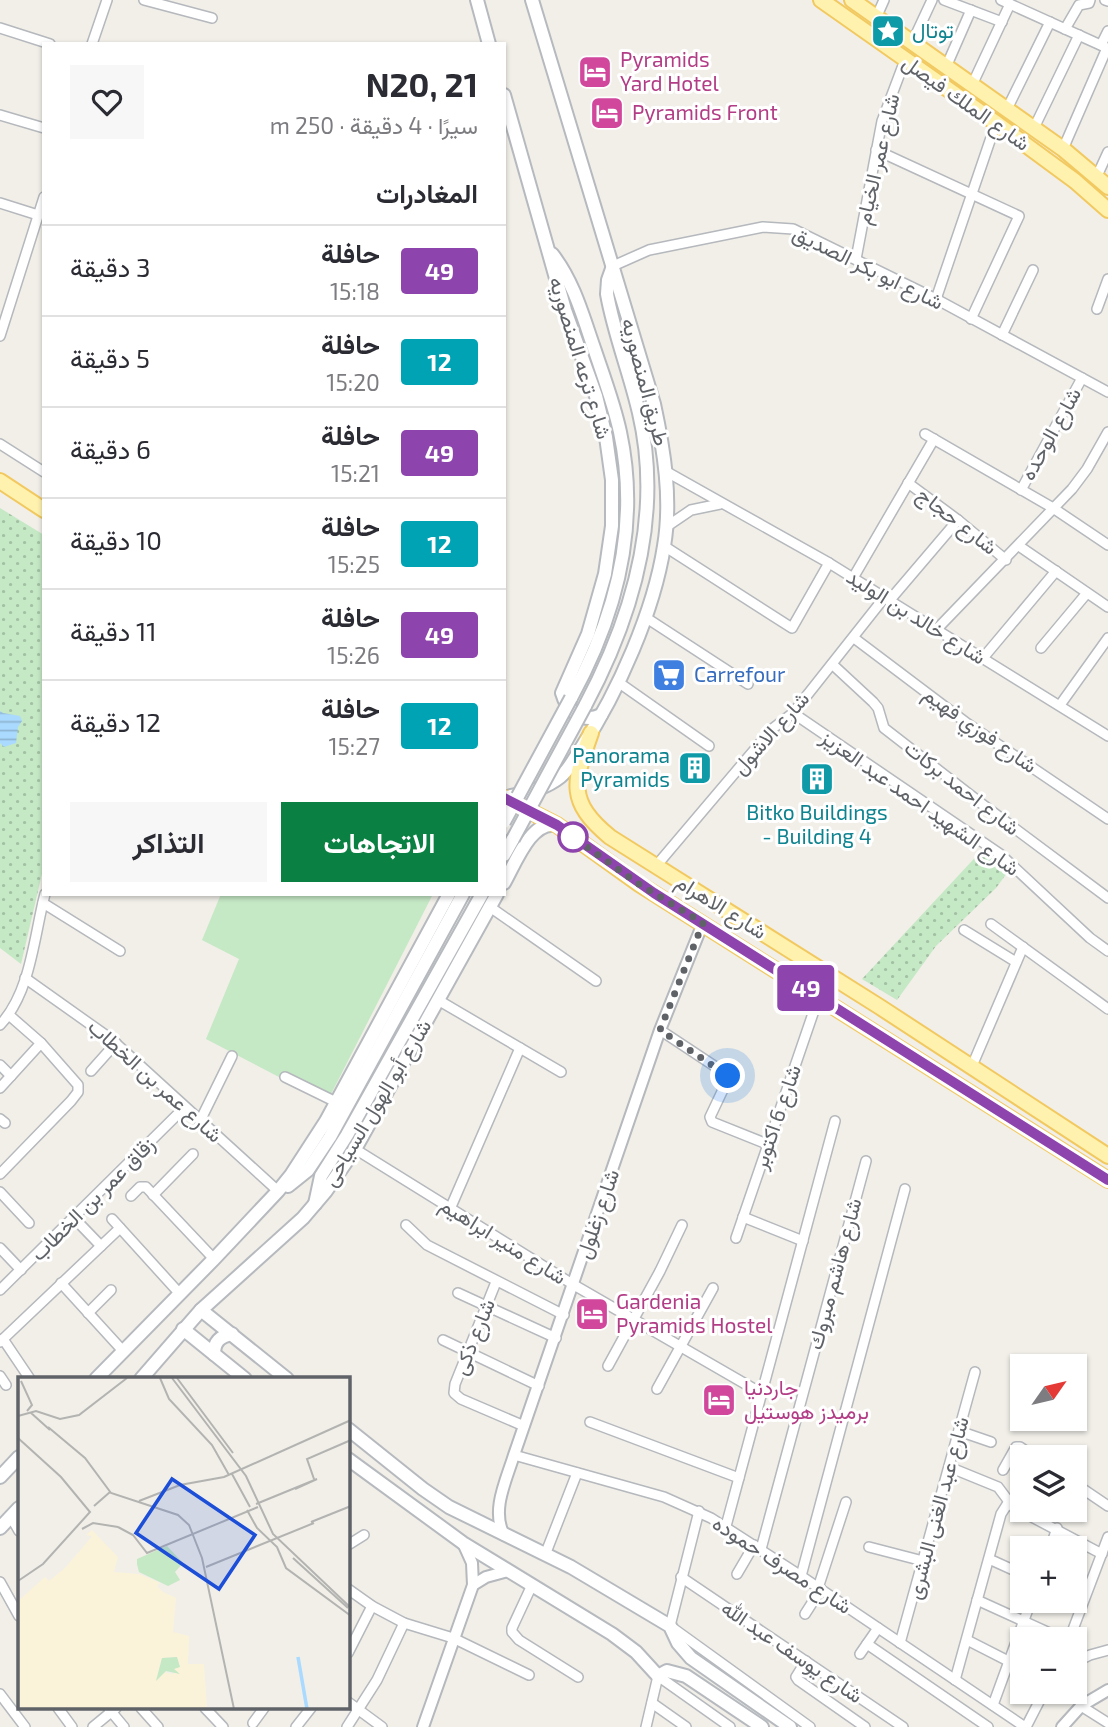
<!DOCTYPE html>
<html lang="ar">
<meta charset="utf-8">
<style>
:root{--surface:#fff;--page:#f7f7f7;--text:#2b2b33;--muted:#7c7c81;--line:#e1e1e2;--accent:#0b8043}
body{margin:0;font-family:"Exo 2",Vazirmatn,sans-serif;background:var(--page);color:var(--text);direction:rtl;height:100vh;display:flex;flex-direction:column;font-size:26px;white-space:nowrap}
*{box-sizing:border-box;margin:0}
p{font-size:23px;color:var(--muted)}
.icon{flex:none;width:38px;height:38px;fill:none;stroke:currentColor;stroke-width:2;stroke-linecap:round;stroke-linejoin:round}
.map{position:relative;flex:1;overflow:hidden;direction:ltr}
.sheet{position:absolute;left:42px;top:42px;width:464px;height:854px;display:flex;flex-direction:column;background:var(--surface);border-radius:0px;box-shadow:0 2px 5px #0004;direction:rtl}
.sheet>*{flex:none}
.badge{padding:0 14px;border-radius:5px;font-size:24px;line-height:46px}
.needle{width:46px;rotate:56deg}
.fabs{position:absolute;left:1010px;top:1354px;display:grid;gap:14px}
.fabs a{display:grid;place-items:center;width:77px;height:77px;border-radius:0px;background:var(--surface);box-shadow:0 2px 5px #0004;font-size:35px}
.you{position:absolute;width:35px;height:35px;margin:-18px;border:5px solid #fff;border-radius:50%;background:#1a73e8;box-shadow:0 0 0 10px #1a73e833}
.map>.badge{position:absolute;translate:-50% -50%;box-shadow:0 0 0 4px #fff}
h2{padding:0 28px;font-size:26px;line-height:63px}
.round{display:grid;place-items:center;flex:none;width:74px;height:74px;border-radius:0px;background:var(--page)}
.head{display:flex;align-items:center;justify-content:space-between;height:119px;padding:0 28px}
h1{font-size:33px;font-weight:700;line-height:52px}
.primary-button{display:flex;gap:14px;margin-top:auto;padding:14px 28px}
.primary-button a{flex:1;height:80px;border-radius:0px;background:var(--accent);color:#fff;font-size:28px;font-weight:700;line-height:80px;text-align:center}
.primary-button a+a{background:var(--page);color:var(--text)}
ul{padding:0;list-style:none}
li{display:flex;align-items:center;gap:21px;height:91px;padding:0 28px;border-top:2px solid var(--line)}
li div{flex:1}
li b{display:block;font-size:26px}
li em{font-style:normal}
li .badge{min-width:77px;font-weight:700;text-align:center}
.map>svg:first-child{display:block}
</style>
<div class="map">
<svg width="1108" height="1727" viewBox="0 0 1108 1727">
<defs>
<pattern id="grass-dots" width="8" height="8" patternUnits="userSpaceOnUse" patternTransform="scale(1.75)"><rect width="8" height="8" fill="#c5e8c5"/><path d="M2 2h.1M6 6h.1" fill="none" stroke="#a3c0a4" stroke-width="1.8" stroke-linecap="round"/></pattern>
<pattern id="water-rules" width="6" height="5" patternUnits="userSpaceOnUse" patternTransform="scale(1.75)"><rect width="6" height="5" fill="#aadaff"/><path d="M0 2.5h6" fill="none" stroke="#8eb4d2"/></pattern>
</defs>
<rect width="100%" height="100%" fill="#f1efe8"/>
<g fill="url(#grass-dots)">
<polygon points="0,508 44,535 44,865 21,964 0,948"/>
<polygon points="984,848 1010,869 996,888 936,946 897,1000 862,979"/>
</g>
<polygon fill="#c5e8c5" points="221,894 433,894 327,1102 206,1039 239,959 202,940"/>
<polygon fill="url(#water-rules)" points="0,711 3,713 20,716 22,721 18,727 16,743 4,747 0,743"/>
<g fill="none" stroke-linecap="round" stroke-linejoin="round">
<g stroke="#b5b8bc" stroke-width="12">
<g id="minor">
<polyline points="144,0 212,18"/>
<polyline points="944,0 1002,22"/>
<polyline points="1001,0 1107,48 1063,149"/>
<polyline points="1105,0 1108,1"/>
<polyline points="876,18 884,0"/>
<polyline points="0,28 50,44"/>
<polyline points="1065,29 1079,5 1089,3 1090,0"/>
<polyline points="912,43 932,0"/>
<polyline points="92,44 107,0"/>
<polyline points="1101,45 1108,31"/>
<polyline points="946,67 971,10"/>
<polyline points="972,85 1010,4"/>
<polyline points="1007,109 1050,22"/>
<polyline points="0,115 44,128"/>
<polyline points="1034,128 1079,35"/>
<polyline points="876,150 1019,216 971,319"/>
<polyline points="1097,176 1108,152"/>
<polyline points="0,203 38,215"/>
<polyline points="856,259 882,121 905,60"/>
<polyline points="613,266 649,250 763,227 793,229 936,299 1108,392"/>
<polyline points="936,299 996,123"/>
<polyline points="1097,309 1108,279"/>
<polyline points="1002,335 1033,270"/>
<polyline points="0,336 44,197"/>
<polyline points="925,434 1053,508 1108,545"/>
<polyline points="0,444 44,472"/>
<polyline points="667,472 829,563 1108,736"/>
<polyline points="908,483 958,520 1006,560"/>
<polyline points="1021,490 1082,378"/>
<polyline points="666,527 691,510 720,504"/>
<polyline points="664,546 792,628 829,563"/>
<polyline points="1019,546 1108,607"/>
<polyline points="853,578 934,439"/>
<polyline points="889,601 958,520"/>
<polyline points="645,617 748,684"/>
<polyline points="936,630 1072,489 1087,469 1108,432"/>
<polyline points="854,638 968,724 1108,819"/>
<polyline points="1041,648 1087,593"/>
<polyline points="983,658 1056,571"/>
<polyline points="832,664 873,702 878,708 884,728 982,804 1108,898"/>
<polyline points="618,682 709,746"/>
<polyline points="1060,705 1108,638"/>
<polyline points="793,713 1000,854 1090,938 1108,951"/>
<polyline points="656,866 772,729 793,713 884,598"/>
<polyline points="43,903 120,951"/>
<polyline points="490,907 596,981"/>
<polyline points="991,924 1108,1009"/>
<polyline points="964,930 1016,962"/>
<polyline points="25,978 111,1039 278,1191"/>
<polyline points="438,1000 561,1072"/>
<path d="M 0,1025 C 31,992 34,936 45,894"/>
<polyline points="660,1030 728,1075 728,1079 710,1117 712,1122 767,1144"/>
<polyline points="0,1065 11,1076"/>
<polyline points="972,1066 1023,947"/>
<polyline points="91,1071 116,1043"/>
<polyline points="285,1077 336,1102"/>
<polyline points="0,1088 41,1043"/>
<polyline points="0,1119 5,1123"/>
<polyline points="200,1121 232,1056"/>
<polyline points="355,1149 574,1285 761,1393"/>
<polyline points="0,1174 71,1101 78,1092 78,1085 41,1043 9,1015"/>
<polyline points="0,1192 29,1223"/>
<polyline points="153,1195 193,1154"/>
<polyline points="131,1196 140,1187 146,1187 214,1259"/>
<polyline points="450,1209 520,1048"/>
<polyline points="743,1217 803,1241"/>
<polyline points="74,1218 101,1246"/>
<polyline points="112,1219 180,1294"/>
<polyline points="406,1225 427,1245 564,1315"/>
<polyline points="736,1238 819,996"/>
<polyline points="0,1248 21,1270"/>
<polyline points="496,1282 455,1384 454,1393 461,1399 524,1426"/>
<polyline points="61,1283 123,1351"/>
<polyline points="0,1290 185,1107"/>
<polyline points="458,1293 556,1338"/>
<polyline points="88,1313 111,1290"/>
<polyline points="3,1339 30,1379"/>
<polyline points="443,1340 539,1386"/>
<polyline points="0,1342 120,1228"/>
<polyline points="608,1366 660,1271 682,1225"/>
<polyline points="0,1376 6,1385"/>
<polyline points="657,1389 713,1288"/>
<polyline points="590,1422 739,1478"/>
<polyline points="959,1431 991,1442"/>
<polyline points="514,1455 664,1497 711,1518 801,1576 1025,1727"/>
<polyline points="949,1467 998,1487 1013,1507 1102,1554"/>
<polyline points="1003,1470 1016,1447 1020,1447 1036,1458"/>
<polyline points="1074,1483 1108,1506"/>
<polyline points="699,1511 670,1626 810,1727"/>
<polyline points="11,1517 19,1531"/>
<polyline points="726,1526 835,1121"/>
<polyline points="348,1545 364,1535"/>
<polyline points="869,1547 923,1561"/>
<polyline points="761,1549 866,1161"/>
<polyline points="1050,1549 1057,1528"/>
<polyline points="545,1555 577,1473"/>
<polyline points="989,1559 1022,1574"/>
<polyline points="737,1574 754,1545"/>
<polyline points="801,1576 905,1189"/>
<polyline points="681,1577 903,1727"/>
<polyline points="0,1582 19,1616"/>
<polyline points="532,1585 512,1628 512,1632 519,1640 578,1677"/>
<polyline points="818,1588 846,1502"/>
<polyline points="348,1589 372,1606 404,1623 453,1638 529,1675"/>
<polyline points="977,1600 1065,1640"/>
<polyline points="805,1614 821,1589"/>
<polyline points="967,1640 1022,1668"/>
<polyline points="1069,1640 1108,1537"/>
<polyline points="900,1643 975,1372"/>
<polyline points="867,1644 988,1727"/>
<polyline points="348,1653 372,1606"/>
<polyline points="860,1654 878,1628"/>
<polyline points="806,1661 796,1677 798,1680 865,1727"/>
<polyline points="1074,1663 1090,1655 1108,1650"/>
<polyline points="955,1680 1001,1514 1008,1503"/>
<polyline points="0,1694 25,1727"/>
<polyline points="348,1702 382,1727"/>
<polyline points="652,1703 686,1727"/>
<polyline points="993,1705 1031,1601"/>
<polyline points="1081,1706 1108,1723"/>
<polyline points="58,1708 72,1727"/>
<polyline points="141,1708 158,1727"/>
<polyline points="205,1708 223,1727"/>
<polyline points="109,1709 124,1727"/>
<polyline points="253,1723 264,1708"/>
<polyline points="93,1727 116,1708"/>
<polyline points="296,1727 311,1708"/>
<polyline points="347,1727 377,1680 404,1623"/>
<polyline points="646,1727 658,1676 730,1727"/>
<polyline points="1026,1727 1044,1692"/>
</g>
</g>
<g stroke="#b5b8bc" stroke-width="14">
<g id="tertiary">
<path d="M 504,1535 C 491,1510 506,1481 514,1455 L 660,1030 L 703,923"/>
<polyline points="473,1585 486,1577 508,1571"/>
<polyline points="423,1727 473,1585 472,1563 463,1543"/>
<polyline points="1062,1727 1081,1706 1108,1690"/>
</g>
</g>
<g stroke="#b6babf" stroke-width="16">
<g id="secondary">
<polyline points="477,0 489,44"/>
<path d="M 504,95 L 565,310 L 596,396 L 606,437 L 612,480 L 612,526 L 605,574 L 588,634 L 562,693 C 567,711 583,724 601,715"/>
<path d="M 552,254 C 574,282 583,317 595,351 C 604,378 614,404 620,432 C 640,525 616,616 571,698"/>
<path d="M 585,706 C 633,616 663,515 639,413 C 630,373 614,334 607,294 L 608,280 L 613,266"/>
<path d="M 511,796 C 529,793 546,788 560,777 C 570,769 575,757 582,747 C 618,692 654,611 664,546 C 672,499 664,450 654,404 L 532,0"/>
<polyline points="504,855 513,839"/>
<path d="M 504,883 C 515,864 531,820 556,825"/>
<polyline points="288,1186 308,1170 330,1137 463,894"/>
<polyline points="315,1204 321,1176 347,1135 482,894"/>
<polyline points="201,1310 287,1379"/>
<polyline points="183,1329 245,1379"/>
<path d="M 214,1354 C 214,1342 220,1336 232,1334"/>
<polyline points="96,1379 214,1259 278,1191 291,1175 326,1121 449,894"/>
<polyline points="141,1379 201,1310 303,1218 326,1191 355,1149 497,894"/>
<polyline points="348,1429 423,1489 449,1507 571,1567 670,1626 678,1643 691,1658 790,1727"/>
<polyline points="348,1459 463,1543 612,1634 636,1652 658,1676 667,1671 686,1676 762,1727"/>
<polyline points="0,1477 19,1457"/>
<polyline points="0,1528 19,1508"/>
</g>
</g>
<g stroke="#f2c960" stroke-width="18">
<g id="primary">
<polyline points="821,0 996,123 1075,181 1108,210"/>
<polyline points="852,0 1063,149 1108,187"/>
<polyline points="0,481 44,510"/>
<path d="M 591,733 C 574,781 566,801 610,837 L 880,1007 L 1108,1156"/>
<polyline points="504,798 557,825 639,884 1108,1180"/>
</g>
</g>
<use href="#minor" stroke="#fff" stroke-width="9"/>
<use href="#tertiary" stroke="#fff" stroke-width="10"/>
<use href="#secondary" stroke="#fff" stroke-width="12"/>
<use href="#primary" stroke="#fff2af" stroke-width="14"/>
<g stroke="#b6babf" stroke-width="16" stroke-linecap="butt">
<g id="secondary-bridge">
<polyline points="504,822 571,698"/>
<polyline points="513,839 585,706"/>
</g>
</g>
<use href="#secondary-bridge" stroke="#fff" stroke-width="12"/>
</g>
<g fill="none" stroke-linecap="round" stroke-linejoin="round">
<g stroke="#fff" stroke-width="16">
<polyline id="line" points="504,798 557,825 654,893 1108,1180"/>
</g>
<use href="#line" stroke="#8e44ad" stroke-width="10"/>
<polyline stroke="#5f6368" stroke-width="7" stroke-dasharray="0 12.6" points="573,837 570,835 639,884 703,923 660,1030 728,1076"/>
</g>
<defs>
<g id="sight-square" transform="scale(1.75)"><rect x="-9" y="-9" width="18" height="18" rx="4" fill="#0f9aa8" stroke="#fff"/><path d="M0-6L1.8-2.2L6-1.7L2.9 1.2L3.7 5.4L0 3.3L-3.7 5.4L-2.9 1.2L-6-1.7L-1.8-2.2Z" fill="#fff"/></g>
<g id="hotel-square" transform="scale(1.75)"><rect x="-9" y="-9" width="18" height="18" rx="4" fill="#d1479c" stroke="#fff"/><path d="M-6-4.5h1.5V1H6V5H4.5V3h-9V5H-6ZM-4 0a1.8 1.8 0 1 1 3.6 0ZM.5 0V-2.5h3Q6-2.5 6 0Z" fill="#fff"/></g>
<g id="supermarket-square" transform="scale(1.75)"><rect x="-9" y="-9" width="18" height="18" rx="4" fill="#3f7fe0" stroke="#fff"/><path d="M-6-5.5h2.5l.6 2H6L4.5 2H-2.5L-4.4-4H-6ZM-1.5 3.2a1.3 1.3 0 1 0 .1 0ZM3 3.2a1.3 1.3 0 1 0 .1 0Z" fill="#fff"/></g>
<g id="building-square" transform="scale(1.75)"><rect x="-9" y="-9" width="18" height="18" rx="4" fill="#0f9aa8" stroke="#fff"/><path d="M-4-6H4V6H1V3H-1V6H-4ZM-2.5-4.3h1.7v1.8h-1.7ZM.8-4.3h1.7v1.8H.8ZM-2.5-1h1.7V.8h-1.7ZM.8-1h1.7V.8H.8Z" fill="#fff"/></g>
</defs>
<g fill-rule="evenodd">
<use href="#sight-square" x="888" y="31"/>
<use href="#hotel-square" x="595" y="72"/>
<use href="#hotel-square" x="607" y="113"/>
<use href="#supermarket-square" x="669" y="675"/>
<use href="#building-square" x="695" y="768"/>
<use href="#building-square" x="817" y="779"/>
<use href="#hotel-square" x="592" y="1314"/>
<use href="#hotel-square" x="719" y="1400"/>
</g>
<circle fill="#fff" stroke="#8e44ad" stroke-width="3.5" cx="573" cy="837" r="14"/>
<g text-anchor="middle" stroke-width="6" stroke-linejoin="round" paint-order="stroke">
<g font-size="21" fill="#0d838f" stroke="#fff" text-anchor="start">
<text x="912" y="38">توتال</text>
<text x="670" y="763" text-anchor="end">Panorama<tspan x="670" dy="24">Pyramids</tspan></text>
<text x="817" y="820" text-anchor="middle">Bitko Buildings<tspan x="817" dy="24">- Building 4</tspan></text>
</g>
<g font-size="21" fill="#b23c85" stroke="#fff" text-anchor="start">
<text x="620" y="67">Pyramids<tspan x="620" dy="24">Yard Hotel</tspan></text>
<text x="632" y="120">Pyramids Front</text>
<text x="616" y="1309">Gardenia<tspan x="616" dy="24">Pyramids Hostel</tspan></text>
<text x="744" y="1395">جاردنيا<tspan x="744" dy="24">برميدز هوستيل</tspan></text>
</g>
<g font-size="21" fill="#5f6368" stroke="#fff">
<text transform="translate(966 103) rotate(35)" y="7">شارع الملك فيصل</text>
<text transform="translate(878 159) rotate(-77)" y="7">شارع عمر الخيام</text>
<text transform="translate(868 268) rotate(26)" y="7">شارع ابو بكر الصديق</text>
<text transform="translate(580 358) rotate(73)" y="7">شارع ترعه المنصوريه</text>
<text transform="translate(645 382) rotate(75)" y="7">طريق المنصوريه</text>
<text transform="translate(1051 434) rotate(-61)" y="7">شارع الوحده</text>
<text transform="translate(957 521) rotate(38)" y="7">شارع حجاج</text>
<text transform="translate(916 617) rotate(32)" y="7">شارع خالد بن الوليد</text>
<text transform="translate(980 730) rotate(35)" y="7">شارع فوزي فهيم</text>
<text transform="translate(771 733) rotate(-48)" y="7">شارع الاشول</text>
<text transform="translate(962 788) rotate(38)" y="7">شارع احمد بركات</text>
<text transform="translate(920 803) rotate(35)" y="7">شارع الشهيد احمد عبد العزيز</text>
<text transform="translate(721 907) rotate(32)" y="7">شارع الاهرام</text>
<text transform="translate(155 1081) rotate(42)" y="7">شارع عمر بن الخطاب</text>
<text transform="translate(377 1103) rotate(-59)" y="7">شارع أبو الهول السياحى</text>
<text transform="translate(777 1117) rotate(-71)" y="7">شارع 6 اكتوبر</text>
<text transform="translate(93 1199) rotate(-45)" y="7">زقاق عمر بن الخطاب</text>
<text transform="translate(598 1214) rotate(-71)" y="7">شارع زغلول</text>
<text transform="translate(503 1241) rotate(32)" y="7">شارع منير ابراهيم</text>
<text transform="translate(835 1274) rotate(-75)" y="7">شارع هاشم مبروك</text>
<text transform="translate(474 1337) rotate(-68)" y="7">شارع ذكى</text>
<text transform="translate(938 1508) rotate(-75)" y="7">شارع عبد الغنى البشرى</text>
<text transform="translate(782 1565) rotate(33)" y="7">شارع مصرف حموده</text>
<text transform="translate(792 1652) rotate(34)" y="7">شارع يوسف عبد الله</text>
</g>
<g font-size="21" fill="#366cbe" stroke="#fff" text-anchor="start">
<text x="694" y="682">Carrefour</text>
</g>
</g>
<g transform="translate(18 1377)">
<rect width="332" height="332" fill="#f1efe8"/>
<path d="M 149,169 L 165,186 L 157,195 L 162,203 L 150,209 L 121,195 L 119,187 L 119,182 Z" fill="#c5e8c5"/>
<path d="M 74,153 L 100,180 L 96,195 L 121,197 L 142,206 L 139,209 L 145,215 L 158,221 L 155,255 L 171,259 L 170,287 L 186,287 L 189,332 L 0,332 L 0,224 L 27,200 L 31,204 L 47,191 L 71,163 L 74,159 L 68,158 ZM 159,280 L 162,290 L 156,291 L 156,297 L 145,295 L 138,303 L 144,281 Z" fill="#fbf3d9" fill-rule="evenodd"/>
<path d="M 159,280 L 162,290 L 156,292 L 162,297 L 148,294 L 138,304 L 144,281 Z" fill="#c5e8c5"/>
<path fill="none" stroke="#aadaff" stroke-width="3.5" d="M 280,280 L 289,332"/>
<path fill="none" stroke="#b3b3b1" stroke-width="2" d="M 142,1 L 151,22 L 194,68 L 211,98M 154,1 L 228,99 L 255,157 L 333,231M 159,1 L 215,76M 3,4 L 14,28 L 9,34M 12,35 L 32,53M 0,39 L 18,34 L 42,42 L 61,38 L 109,1M 30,50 L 67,81 L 93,116 L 160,138 L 171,148 L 184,181 L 216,332M 0,61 L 43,100 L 72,135 L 25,187 L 0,204M 214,97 L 232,130M 296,102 L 289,82 L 333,63M 121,124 L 162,108 L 206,100 L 333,43M 238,127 L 299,102 L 277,112M 76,129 L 92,115M 229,133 L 239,151 L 259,170 L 268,191 L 333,239M 293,145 L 333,129M 100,150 L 115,158 L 129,176 L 240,130M 64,152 L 75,146 L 100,150M 275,181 L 330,231M 188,190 L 296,146"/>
<path fill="#1d4ed8" fill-opacity="0.15" stroke="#1d4ed8" stroke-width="3.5" d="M 154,102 L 237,158 L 201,212 L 118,156 Z"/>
<rect width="332" height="332" fill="none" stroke="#5f6368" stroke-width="3.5"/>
</g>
</svg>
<div class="fabs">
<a><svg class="needle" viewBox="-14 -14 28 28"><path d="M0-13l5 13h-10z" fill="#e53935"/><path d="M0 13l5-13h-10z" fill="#7c7c81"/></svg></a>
<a><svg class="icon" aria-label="layers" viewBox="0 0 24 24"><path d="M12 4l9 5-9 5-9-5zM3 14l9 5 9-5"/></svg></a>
<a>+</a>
<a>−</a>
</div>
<div class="you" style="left:728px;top:1076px"></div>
<b class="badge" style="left:806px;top:988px;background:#8e44ad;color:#fff">49</b>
<section class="sheet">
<div class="head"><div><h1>N20, 21</h1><p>سيرًا · 4 دقيقة · 250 m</p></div><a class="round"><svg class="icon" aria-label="heart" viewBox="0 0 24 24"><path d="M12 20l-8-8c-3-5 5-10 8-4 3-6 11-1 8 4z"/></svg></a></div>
<h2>المغادرات</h2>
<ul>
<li><span class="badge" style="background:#8e44ad;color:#fff">49</span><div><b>حافلة</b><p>15:18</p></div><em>3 دقيقة</em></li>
<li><span class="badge" style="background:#00a3b4;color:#fff">12</span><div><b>حافلة</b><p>15:20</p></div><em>5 دقيقة</em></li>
<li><span class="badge" style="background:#8e44ad;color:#fff">49</span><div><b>حافلة</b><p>15:21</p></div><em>6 دقيقة</em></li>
<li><span class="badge" style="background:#00a3b4;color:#fff">12</span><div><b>حافلة</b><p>15:25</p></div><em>10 دقيقة</em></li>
<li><span class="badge" style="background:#8e44ad;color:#fff">49</span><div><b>حافلة</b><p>15:26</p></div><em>11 دقيقة</em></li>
<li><span class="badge" style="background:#00a3b4;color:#fff">12</span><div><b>حافلة</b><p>15:27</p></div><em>12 دقيقة</em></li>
</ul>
<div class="primary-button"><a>الاتجاهات</a><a>التذاكر</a></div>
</section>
</div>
